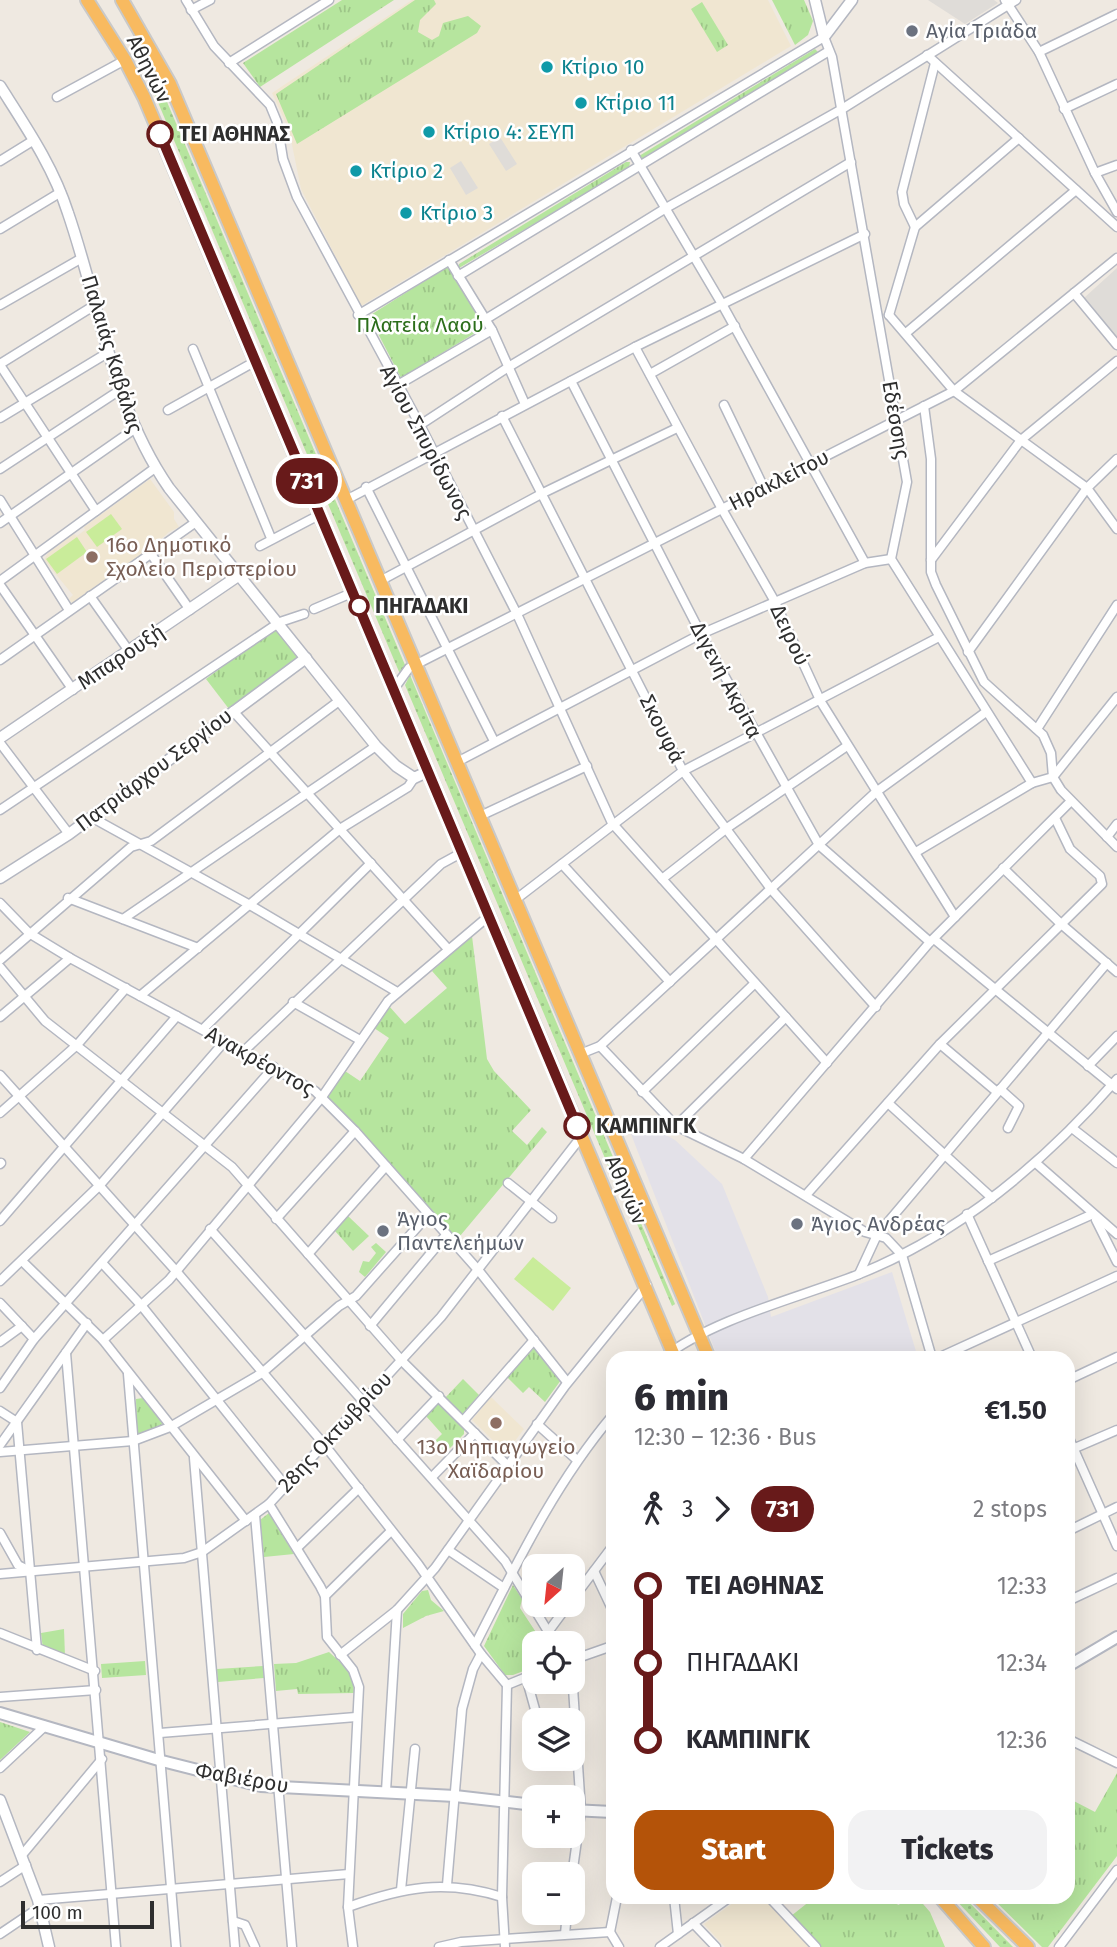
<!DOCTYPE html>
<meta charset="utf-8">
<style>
:root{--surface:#fff;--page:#f2f2f3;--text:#2b2b33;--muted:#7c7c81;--accent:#b45309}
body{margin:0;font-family:"Fira Sans",sans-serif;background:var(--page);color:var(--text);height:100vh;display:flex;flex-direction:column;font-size:26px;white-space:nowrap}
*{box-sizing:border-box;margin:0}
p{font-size:23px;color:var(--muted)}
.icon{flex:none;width:38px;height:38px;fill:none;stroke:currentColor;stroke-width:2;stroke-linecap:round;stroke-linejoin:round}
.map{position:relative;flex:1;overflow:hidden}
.panel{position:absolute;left:606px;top:1351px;width:469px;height:553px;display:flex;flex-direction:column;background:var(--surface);border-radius:21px;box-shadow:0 7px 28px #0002}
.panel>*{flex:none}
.badge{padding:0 14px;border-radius:23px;font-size:24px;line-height:46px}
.needle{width:46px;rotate:207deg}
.fabs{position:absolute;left:522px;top:1554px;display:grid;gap:14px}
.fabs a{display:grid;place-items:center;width:63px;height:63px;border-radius:14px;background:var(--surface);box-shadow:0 7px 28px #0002;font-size:35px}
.scale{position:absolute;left:21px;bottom:18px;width:133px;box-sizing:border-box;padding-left:7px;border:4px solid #2e2e2e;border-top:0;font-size:19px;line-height:24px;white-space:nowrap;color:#2e2e2e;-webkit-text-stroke:5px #fff;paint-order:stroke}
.map>.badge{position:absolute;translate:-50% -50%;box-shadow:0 0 0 4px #fff}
.legs{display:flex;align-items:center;gap:10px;height:77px;padding:0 28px;font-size:23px}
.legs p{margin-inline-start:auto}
.headline{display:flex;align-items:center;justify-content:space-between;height:119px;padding:0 28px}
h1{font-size:38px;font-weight:800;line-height:52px}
.primary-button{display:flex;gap:14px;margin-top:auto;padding:14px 28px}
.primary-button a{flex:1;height:80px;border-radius:21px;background:var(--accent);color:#fff;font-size:28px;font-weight:800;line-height:80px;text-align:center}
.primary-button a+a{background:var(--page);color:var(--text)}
ul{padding:0 28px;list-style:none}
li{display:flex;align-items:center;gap:24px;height:77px;font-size:26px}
li i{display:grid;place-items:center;width:10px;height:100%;margin:0 9px;background:currentColor}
li i::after{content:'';width:18px;height:18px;margin:-9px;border:5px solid;border-radius:50%;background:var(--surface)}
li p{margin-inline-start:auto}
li:first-child i{background:linear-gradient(#0000 50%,currentColor 0)}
li:last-child i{background:linear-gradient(currentColor 50%,#0000 0)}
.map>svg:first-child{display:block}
</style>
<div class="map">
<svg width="1117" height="1947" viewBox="0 0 1117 1947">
<defs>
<pattern id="grass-dots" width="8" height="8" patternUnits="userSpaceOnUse" patternTransform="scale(1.75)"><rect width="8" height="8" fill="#b6e59e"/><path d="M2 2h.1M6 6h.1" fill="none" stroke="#9dc588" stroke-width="1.8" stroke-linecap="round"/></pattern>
<pattern id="park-tufts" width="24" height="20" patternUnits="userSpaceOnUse" patternTransform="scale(1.75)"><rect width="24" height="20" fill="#b6e59e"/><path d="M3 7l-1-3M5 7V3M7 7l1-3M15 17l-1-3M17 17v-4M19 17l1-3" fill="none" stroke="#9dc588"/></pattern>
</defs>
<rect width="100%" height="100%" fill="#efe9e1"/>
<polygon fill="#e3e1e8" points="644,1123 675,1140 722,1184 768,1297 771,1317 892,1272 918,1358 718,1358 629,1129"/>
<g fill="#f0e6d1">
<polygon points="412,0 768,0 791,46 361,306 301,189 289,130 272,93"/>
<polygon points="150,479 174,512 174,519 179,527 169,532 152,547 148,546 141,550 143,553 72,603 69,599 73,595 44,560 48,553 74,534 77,536 85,530 84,527"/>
<polygon points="491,1397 524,1429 506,1453 472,1420"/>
<polygon points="741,1897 764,1897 810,1947 725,1947 704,1924"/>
</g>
<g fill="url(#grass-dots)">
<polygon points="162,90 405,665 400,674 154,93"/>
<polygon points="410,675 675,1304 672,1306 629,1205 615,1182 405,685"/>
<polygon points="953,1897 964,1897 1013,1947 1000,1947"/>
</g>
<g fill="url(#park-tufts)">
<polygon points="342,0 394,0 260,87 243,63"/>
<polygon points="415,0 434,0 436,4 420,20 418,32 432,40 439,36 443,23 468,16 481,26 477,33 297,144 276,94"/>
<polygon points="772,0 804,0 813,21 808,35 795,45"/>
<polygon points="702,2 728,45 717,52 691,9"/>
<polygon points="815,49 819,53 644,159 639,156"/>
<polygon points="626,162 630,162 629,168 459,268 459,264"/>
<polygon points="448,266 485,327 401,378 369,316"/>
<polygon points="276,627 299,656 229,709 206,679"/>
<polygon points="472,936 487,1059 494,1071 531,1110 512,1131 527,1145 542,1127 547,1132 455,1242 326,1100 345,1071 360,1081 389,1038 374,1028 389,1006 405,1024 447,988 432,971"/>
<polygon points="348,1216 369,1236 353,1251 335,1231"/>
<polygon points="534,1348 561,1380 545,1402 529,1387 523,1393 507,1377"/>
<polygon points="463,1379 479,1395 462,1415 445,1398"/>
<polygon points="143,1398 163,1424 137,1435 136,1399"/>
<polygon points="439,1400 464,1429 464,1434 445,1453 434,1442 442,1434 426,1416"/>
<polygon points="269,1513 294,1554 264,1557 260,1520"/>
<polygon points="513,1585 522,1599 520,1608 543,1643 534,1643 534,1667 513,1675 505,1675 484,1646"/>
<polygon points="428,1590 431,1600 444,1611 426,1616 403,1628 403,1614 422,1591"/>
<polygon points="64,1629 65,1656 43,1649 41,1633"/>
<polygon points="329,1652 353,1674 354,1693 298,1694 297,1689 276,1691 274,1664 296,1663"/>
<polygon points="145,1661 146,1675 102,1678 101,1664"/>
<polygon points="263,1666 264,1678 218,1682 217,1669"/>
<polygon points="0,1722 30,1732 0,1760"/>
<polygon points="1117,1773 1117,1856 1048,1947 1042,1947 991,1897 1068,1897 1068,1798 1095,1812"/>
<polygon points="815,1897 879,1897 899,1905 904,1897 917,1897 930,1912 945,1947 819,1947 791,1916"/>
</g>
<polygon fill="#b6e59e" points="376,1243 386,1252 365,1277 359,1272 363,1261 369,1262 376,1253 371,1247"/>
<g fill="#c9ec9a">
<polygon points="111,514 122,529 97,547 86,532"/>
<polygon points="77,537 87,552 57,574 46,559"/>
<polygon points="533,1257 571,1288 553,1311 514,1279"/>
</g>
<g fill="#dfdcd8">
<polygon points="928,0 994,0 998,3 965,24"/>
<polygon points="500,137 517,164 506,171 489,144"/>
<polygon points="461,161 478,188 466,195 450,168"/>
<polygon points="1117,268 1117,337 1084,298"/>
</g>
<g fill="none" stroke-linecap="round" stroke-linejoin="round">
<g stroke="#b4b7c1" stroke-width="11">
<g id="minor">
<polyline points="186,0 214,46 270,105 277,122 283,159 297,197 420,425 517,614 612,823 827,1063"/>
<polyline points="1005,0 1039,52 1095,173 1117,212"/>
<polyline points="191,10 210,0"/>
<polyline points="1039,52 1117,14"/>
<polyline points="927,55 1117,227"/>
<polyline points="229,63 329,0"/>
<polyline points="57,97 125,60"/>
<polyline points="1064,109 1117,84"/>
<polyline points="631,150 722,304 865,563"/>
<polyline points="0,161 34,140"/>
<polyline points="1095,173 1117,165"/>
<polyline points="915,227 904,204 902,192 935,63"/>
<polyline points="0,229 61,192"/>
<polyline points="449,260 492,330 525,404"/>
<polyline points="458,276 829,51"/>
<polyline points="1074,293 1117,345"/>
<polyline points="0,305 82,258"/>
<polyline points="358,315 824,37 832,57 907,482 891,559 1032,783"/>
<polyline points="889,315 954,391 1087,488 1117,529"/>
<polyline points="889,315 915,227 1019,138"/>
<polyline points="486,319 666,208 842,109 1016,0"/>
<polyline points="906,333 1076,190"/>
<polyline points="635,347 722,509 774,600 821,702 955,917"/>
<polyline points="193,349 271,538"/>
<polyline points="0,364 95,305"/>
<polyline points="0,365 96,511"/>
<polyline points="650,374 735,326"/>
<polyline points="571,381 701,634 819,845 930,942"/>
<polyline points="396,386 492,330"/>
<polyline points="724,405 764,488"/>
<polyline points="924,406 931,459 931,572 936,585 984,682 1043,735 1051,753 1053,777 1061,790 1117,847"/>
<polyline points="168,410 256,361"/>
<polyline points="502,416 683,771 771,889 876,1007"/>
<polyline points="0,418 109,352"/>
<polyline points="420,425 510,366 851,162"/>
<polyline points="0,469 120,390"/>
<polyline points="366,487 494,741"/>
<polyline points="0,500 69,610"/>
<polyline points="346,500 635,347 865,234"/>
<polyline points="0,523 133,430"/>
<polyline points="260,546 321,514"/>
<polyline points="151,554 190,610"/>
<polyline points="931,560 1021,440 1117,361"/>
<polyline points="0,581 155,468"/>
<polyline points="380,581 543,493 677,428"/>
<polyline points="0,585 73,690"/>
<polyline points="90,596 129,651"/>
<polyline points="314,609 354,592"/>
<polyline points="968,652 1087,488 1117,459"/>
<polyline points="0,660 196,522"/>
<polyline points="394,689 409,668 954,391 1117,258"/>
<polyline points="233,711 448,949"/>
<polyline points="1037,729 1117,605"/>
<polyline points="0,743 69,834"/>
<polyline points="457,762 701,634 865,563 891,559"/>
<polyline points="1053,777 1117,697"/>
<polyline points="0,810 280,622 304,614"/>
<polyline points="480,816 587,766"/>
<polyline points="91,817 250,905 397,992"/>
<polyline points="1107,837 1117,824"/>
<polyline points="916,852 1032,783 1053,777"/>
<polyline points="562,864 670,982"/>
<polyline points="1003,868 1060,923 1117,972"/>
<polyline points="662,879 727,828 847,746"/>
<polyline points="68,898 198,948"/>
<polyline points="515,900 683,771 939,637"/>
<polyline points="0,903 29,933 70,958 315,1091 355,1131 479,1271 567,1382"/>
<polyline points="123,919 376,746"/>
<polyline points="934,939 1117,1089"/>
<polyline points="0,960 131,847 151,841 339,701"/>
<polyline points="0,967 45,1021 232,1167 402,1361 507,1465"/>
<polyline points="140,996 340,829 408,787 414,778"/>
<polyline points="293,1002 360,1040"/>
<polyline points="0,1017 70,958"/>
<polyline points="203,1029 371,863"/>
<polyline points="940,1044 997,1092"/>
<polyline points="600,1046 676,1126 744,1159 865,1232 886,1238 902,1255 932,1358"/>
<polyline points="244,1051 441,864 463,852"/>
<polyline points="580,1054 600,1046 876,792 986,712"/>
<polyline points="1088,1066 1117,1036"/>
<polyline points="0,1075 176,1271 323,1443 418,1564 481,1654 507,1685"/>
<polyline points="1000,1089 1019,1106 1008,1128"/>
<polyline points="642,1092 755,983"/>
<polyline points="888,1103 992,1198"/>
<polyline points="0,1113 77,1045 126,988"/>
<polyline points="676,1126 786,1017"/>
<polyline points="1072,1128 1117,1163"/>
<polyline points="744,1159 930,942 1070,802"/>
<polyline points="0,1164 1,1163"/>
<polyline points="1037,1164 1117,1234"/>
<polyline points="508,1183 552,1218"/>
<polyline points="806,1195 940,1044 1102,884 1100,876 1070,849 1055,818"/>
<polyline points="967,1214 1032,1358"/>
<polyline points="276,1219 355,1131"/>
<polyline points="1096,1220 1117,1262"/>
<polyline points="0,1221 177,1016"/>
<polyline points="210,1229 505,1561 555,1643"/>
<polyline points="308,1254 386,1166"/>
<polyline points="22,1261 103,1340 246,1521"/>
<polyline points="988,1261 1093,1214"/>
<polyline points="103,1264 141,1305 284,1484"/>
<polyline points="859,1274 877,1235 1107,963"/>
<polyline points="0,1281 100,1185 225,1041"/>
<polyline points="0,1303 34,1339"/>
<polyline points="370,1326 446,1235"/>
<polyline points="103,1340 169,1280 322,1097 388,1001 490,915"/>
<polyline points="0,1342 22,1326"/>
<polyline points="66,1353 116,1947"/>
<path d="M 663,1358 C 712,1319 798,1298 857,1275 C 960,1234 1045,1162 1117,1079"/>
<polyline points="938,1358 1117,1276"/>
<polyline points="128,1374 176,1947"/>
<polyline points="1068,1380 1117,1357"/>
<polyline points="0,1388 34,1339 274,1067"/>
<polyline points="0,1411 17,1422 37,1650"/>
<polyline points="464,1420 534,1340"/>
<polyline points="537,1424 577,1460"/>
<polyline points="1068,1436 1117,1546"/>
<polyline points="397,1440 439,1396"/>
<polyline points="0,1445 87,1323"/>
<polyline points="1068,1451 1117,1430"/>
<polyline points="0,1452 133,1441 170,1427 262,1373 339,1306 356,1296 428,1215"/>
<polyline points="194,1458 235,1947"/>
<polyline points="432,1477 475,1433"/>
<polyline points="269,1504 320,1586 325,1596 327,1637 353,1670 359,1687 348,1907 353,1947"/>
<polyline points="255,1515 292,1947"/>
<polyline points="1068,1531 1117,1507"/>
<polyline points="0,1533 18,1565 30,1571"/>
<polyline points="297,1548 359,1488"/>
<polyline points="448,1550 504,1588"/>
<polyline points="594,1571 612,1609"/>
<polyline points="0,1574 184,1558 202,1552 269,1504 441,1317 581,1137"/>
<polyline points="325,1596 391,1531"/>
<polyline points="572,1600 612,1547"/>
<polyline points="1068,1601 1117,1578"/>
<polyline points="548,1632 568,1605"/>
<polyline points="0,1633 95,1671"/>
<path d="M 475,1645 C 516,1565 554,1485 612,1416"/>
<polyline points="340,1655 397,1610 435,1568 565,1386 647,1285"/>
<polyline points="572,1660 612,1646"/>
<polyline points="572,1672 581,1811 572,1876"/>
<polyline points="526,1677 538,1720"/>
<polyline points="507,1685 534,1674"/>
<polyline points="0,1697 96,1690"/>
<polyline points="160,1733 356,1717"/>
<polyline points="1068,1739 1117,1763"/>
<polyline points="0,1768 45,1726"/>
<polyline points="386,1791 397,1610"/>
<polyline points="22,1855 102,1759"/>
<polyline points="0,1882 26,1865"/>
<polyline points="447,1885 462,1709 473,1669 481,1654"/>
<polyline points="401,1890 415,1749"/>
<polyline points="674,1897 678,1934"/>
<polyline points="769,1897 816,1947"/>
<polyline points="38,1900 349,1874"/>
<path d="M 348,1907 C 404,1887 445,1879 502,1897"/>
<polyline points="233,1921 245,1925 255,1947"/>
<polyline points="693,1923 716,1947"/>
<polyline points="610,1932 617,1897"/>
<polyline points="610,1932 619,1947"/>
<polyline points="0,1934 40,1907"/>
<polyline points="565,1934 567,1913"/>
<polyline points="439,1947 461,1942 610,1932"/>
<polyline points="505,1947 502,1897 507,1685"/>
<polyline points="660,1947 730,1897"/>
<polyline points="1059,1947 1117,1870"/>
</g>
</g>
<g stroke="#b4b7c1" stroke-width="13">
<g id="tertiary">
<polyline points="815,0 824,37"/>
<polyline points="824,37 852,0"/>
<path d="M 0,86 C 26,127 53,166 68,213 C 100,306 112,406 169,488 L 376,746 L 396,766 L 414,778 L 429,771"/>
<polyline points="0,738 241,574"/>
<polyline points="0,878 69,834 306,658"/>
<polyline points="0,1800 38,1900 49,1947"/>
</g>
</g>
<g stroke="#b4b7c1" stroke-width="14">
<g id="secondary">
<polyline points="1068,1666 1117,1637"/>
<polyline points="0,1713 162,1761 261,1786 455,1796 534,1805"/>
<polyline points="572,1810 612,1812"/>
</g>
</g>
<g stroke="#c9c9c9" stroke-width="16">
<g id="trunk">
<polyline points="87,0 125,60 144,97 675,1358"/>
<polyline points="122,0 170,84 709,1358"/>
<polyline points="940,1897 984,1947"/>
<polyline points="977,1897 1028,1947"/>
</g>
</g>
<use href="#minor" stroke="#fff" stroke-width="8"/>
<use href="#tertiary" stroke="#fff" stroke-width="10"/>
<use href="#secondary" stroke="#fff" stroke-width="10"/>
<use href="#trunk" stroke="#f8ba60" stroke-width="12"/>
</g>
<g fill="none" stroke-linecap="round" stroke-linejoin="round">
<g stroke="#fff" stroke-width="16">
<polyline id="line-1" points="160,134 577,1126"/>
</g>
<use href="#line-1" stroke="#681a1a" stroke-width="10"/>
</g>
<g fill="#6b7280" stroke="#fff" stroke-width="2.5">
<circle cx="912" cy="31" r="7"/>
<circle cx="797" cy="1224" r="7"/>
<circle cx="383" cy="1231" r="7"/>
</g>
<g fill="#0f9aa8" stroke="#fff" stroke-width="2.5">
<circle cx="547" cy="67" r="7"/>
<circle cx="581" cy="103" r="7"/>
<circle cx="429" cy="132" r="7"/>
<circle cx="356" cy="171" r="7"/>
<circle cx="406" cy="213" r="7"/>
</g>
<g fill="#fff" stroke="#681a1a" stroke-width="3.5">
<circle cx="160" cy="134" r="12"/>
<circle cx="359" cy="606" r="9"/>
<circle cx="577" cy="1126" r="12"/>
</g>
<g fill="#8d6e63" stroke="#fff" stroke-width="2.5">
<circle cx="92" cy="557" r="7"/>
<circle cx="496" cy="1423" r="7"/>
</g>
<g text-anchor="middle" stroke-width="5" stroke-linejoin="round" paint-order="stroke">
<g font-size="21" fill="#5b616d" stroke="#fff" text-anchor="start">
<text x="926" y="38">Αγία Τριάδα</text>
<text x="397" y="1226">Άγιος<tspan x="397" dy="24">Παντελεήμων</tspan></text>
<text x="811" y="1231">Άγιος Ανδρέας</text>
</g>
<g font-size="21" fill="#0d838f" stroke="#fff" text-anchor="start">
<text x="561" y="74">Κτίριο 10</text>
<text x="595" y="110">Κτίριο 11</text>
<text x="443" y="139">Κτίριο 4: ΣΕΥΠ</text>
<text x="370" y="178">Κτίριο 2</text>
<text x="420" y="220">Κτίριο 3</text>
</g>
<g font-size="21" fill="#2e2e2e" stroke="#fff">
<text transform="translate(149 69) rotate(63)" y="7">Αθηνών</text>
<text transform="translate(112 354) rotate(73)" y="7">Παλαιάς Καβάλας</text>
<text transform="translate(896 420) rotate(80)" y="7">Εδέσσης</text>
<text transform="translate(426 442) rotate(62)" y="7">Αγίου Σπυρίδωνος</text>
<text transform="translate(779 480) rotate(-27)" y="7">Ηρακλείτου</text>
<text transform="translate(790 635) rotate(65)" y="7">Δειρού</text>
<text transform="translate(121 657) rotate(-34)" y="7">Μπαρουξή</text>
<text transform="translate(726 680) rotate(62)" y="7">Διγενή Ακρίτα</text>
<text transform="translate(662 729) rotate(63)" y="7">Σκουφά</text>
<text transform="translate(154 770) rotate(-37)" y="7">Πατριάρχου Σεργίου</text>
<text transform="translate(260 1061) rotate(29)" y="7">Ανακρέοντος</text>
<text transform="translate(626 1190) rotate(66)" y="7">Αθηνών</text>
<text transform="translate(335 1432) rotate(-47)" y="7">28ης Οκτωβρίου</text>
<text transform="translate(242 1778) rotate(10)" y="7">Φαβιέρου</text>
</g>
<g font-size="21" font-weight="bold" fill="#2e2e2e" stroke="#fff" text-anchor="start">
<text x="179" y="141">ΤΕΙ ΑΘΗΝΑΣ</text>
<text x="375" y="613">ΠΗΓΑΔΑΚΙ</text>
<text x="596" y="1133">ΚΑΜΠΙΝΓΚ</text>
</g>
<g font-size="21" fill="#2c6e1b" stroke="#fff">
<text x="420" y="332">Πλατεία Λαού</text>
</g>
<g font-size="21" fill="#785e54" stroke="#fff" text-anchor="start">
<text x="106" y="552">16ο Δημοτικό<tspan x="106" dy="24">Σχολείο Περιστερίου</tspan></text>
<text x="496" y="1454" text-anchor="middle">13ο Νηπιαγωγείο<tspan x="496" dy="24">Χαϊδαρίου</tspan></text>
</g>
</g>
</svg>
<div class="fabs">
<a><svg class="needle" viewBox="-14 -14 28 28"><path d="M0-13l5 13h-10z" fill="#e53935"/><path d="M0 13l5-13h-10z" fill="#7c7c81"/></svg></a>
<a><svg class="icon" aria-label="locate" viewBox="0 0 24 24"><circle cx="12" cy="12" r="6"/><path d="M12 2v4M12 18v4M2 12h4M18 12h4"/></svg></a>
<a><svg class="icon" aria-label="layers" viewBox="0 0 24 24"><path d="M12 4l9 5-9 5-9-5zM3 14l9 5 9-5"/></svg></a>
<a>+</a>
<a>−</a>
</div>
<div class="scale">100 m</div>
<b class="badge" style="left:307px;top:481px;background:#681a1a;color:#fff">731</b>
<section class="panel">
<div class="headline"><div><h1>6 min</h1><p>12:30 – 12:36 · Bus</p></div><b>€1.50</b></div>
<div class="legs"><svg class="icon" aria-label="walk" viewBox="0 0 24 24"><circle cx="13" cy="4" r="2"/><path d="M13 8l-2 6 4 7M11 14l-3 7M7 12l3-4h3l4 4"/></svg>3<svg class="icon" aria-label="forward" viewBox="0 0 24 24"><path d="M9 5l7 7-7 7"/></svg><b class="badge" style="background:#681a1a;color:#fff">731</b><p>2 stops</p></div>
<ul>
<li><i style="color:#681a1a"></i><b>ΤΕΙ ΑΘΗΝΑΣ</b><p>12:33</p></li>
<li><i style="color:#681a1a"></i><span>ΠΗΓΑΔΑΚΙ</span><p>12:34</p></li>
<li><i style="color:#681a1a"></i><b>ΚΑΜΠΙΝΓΚ</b><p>12:36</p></li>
</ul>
<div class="primary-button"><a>Start</a><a>Tickets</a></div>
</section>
</div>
